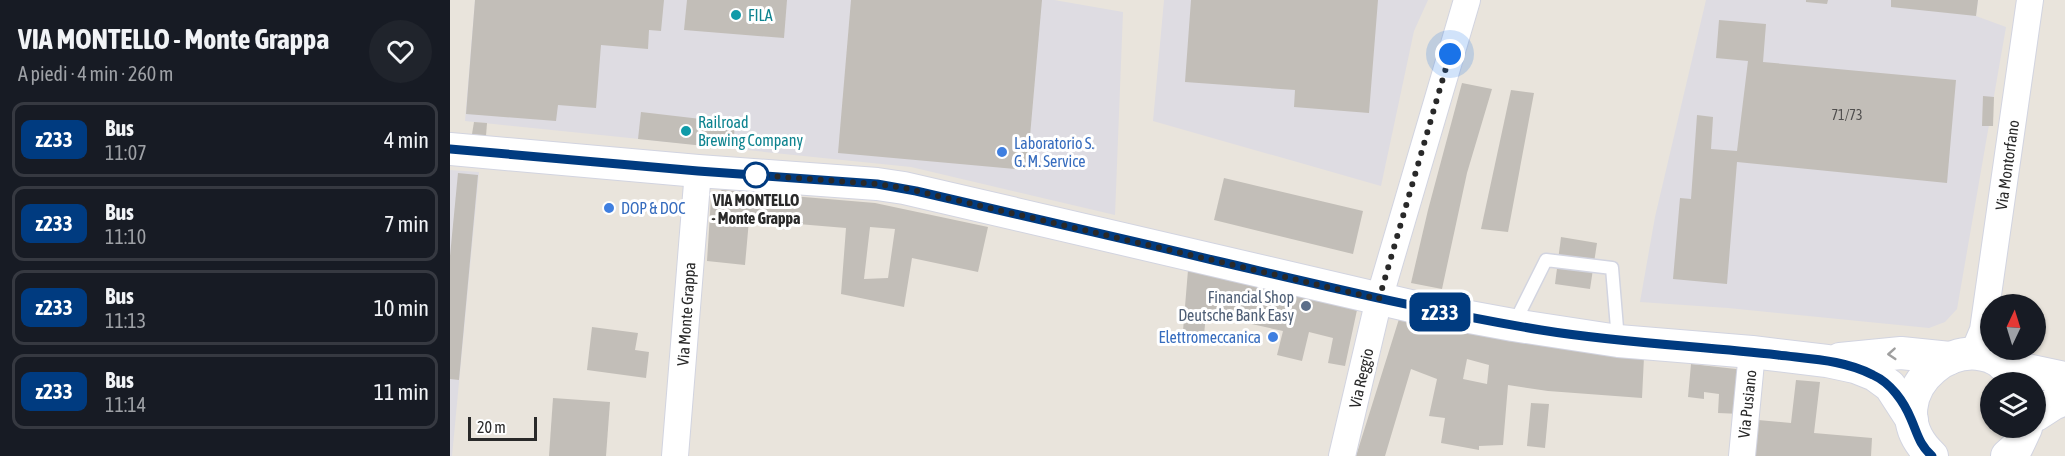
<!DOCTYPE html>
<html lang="it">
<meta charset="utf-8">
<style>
:root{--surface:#171b24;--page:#20242c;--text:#f1f3f6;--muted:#9ea1a6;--line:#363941}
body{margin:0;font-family:"Asap Condensed",sans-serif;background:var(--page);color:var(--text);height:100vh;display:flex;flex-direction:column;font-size:22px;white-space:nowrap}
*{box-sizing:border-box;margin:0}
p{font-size:20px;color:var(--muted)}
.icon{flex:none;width:33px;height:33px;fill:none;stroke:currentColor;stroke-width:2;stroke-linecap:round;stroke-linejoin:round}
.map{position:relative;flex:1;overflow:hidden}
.sheet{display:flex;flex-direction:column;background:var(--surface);width:450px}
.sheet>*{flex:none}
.badge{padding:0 12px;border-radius:9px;font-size:21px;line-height:39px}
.needle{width:39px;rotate:4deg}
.controls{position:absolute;left:1530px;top:294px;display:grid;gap:12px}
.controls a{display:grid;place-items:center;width:66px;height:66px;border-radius:50%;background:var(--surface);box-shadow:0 2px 4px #0004;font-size:30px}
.scale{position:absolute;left:18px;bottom:15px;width:69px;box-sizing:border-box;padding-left:6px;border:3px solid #292929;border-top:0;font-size:16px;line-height:21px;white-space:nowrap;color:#292929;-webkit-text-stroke:4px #fff;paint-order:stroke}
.you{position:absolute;width:30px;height:30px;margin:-15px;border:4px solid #fff;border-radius:50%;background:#1a73e8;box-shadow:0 0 0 9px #1a73e833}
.map>.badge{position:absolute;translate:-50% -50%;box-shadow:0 0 0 3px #fff}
.round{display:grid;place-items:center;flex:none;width:63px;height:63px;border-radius:32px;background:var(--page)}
.summary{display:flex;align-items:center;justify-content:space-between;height:102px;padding:0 18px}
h1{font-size:28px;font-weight:700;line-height:45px}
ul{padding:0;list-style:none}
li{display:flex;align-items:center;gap:18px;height:75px;margin:0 12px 9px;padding:0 6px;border:3px solid var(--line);border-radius:12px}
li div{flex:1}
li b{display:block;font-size:22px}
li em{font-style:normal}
li .badge{min-width:66px;font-weight:700;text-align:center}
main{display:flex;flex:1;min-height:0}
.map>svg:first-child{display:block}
</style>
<main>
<section class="sheet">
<div class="summary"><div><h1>VIA MONTELLO ‐ Monte Grappa</h1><p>A piedi · 4 min · 260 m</p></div><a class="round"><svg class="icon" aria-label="heart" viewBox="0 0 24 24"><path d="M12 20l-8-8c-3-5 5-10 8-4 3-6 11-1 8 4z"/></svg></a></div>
<ul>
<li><span class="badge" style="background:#003b80;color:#fff">z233</span><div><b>Bus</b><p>11:07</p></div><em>4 min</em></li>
<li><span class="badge" style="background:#003b80;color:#fff">z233</span><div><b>Bus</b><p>11:10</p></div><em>7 min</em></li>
<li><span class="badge" style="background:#003b80;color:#fff">z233</span><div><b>Bus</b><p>11:13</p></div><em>10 min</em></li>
<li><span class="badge" style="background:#003b80;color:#fff">z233</span><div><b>Bus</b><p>11:14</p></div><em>11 min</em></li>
</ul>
</section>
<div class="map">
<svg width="1615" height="456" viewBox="0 0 1615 456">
<rect width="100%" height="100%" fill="#e9e4dc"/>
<g fill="#dedce2">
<polygon points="25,0 604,0 673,12 665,215 461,167 15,121"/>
<polygon points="714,0 978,0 964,31 931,186 703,121"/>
<polygon points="1256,0 1528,0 1526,16 1556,27 1507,309 1495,322 1479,328 1278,308 1190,302 1205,217"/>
<polygon points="0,170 29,172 2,456 0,456"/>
</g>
<g fill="#c2beb8" fill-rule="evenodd">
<polygon points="25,0 214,0 211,31 199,30 198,49 151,45 146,108 108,105 106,121 16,114"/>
<polygon points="237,0 337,0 334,38 234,30"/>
<polygon points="401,0 592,0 577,170 388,153"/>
<polygon points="741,0 928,0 919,113 844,107 845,90 735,82"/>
<polygon points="1356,0 1378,0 1377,4 1356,2"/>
<polygon points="1441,0 1528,0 1526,16 1441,7"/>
<polygon points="1269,20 1316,24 1313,62 1506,80 1497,183 1287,162 1277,284 1223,279 1230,198 1241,199 1247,115 1263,117 1261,149 1287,151 1298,61 1266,58"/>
<polygon points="1012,83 1042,89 1017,173 992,289 961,283 978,210"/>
<polygon points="1061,90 1084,93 1058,232 1031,229"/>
<polygon points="1533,96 1544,97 1543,126 1532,126"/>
<polygon points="191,112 285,123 283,149 188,139"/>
<polygon points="24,122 37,123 36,136 22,134"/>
<polygon points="8,173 28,175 9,380 0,379 0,256"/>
<polygon points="774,178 913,211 903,254 764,220"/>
<path d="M 272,190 L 425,203 L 538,227 L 528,272 L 462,258 L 454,307 L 391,294 L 396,228 L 299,220 L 295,265 L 257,261 L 261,198 ZM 420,227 L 445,229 L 438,278 L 414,279 Z"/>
<polygon points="1111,237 1147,243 1140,289 1105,284"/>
<polygon points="738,270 907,310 895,366 878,363 883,338 859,332 852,361 827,355 833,331 756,314 754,335 733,331"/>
<path d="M 949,319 L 1194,357 L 1192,398 L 1098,391 L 1058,385 L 1053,445 L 1029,446 L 1029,450 L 991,443 L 995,418 L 979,416 L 987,379 L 961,369 L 935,456 L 906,456 ZM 1017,359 L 1039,365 L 1037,384 L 1013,379 Z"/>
<polygon points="142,327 188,333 185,350 199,352 196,378 137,370"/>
<polygon points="1241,364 1295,370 1291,414 1268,413 1269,394 1254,392 1254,399 1238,397"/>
<polygon points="1346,380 1370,382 1364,433 1422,438 1421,456 1304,456 1308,420 1341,423"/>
<polygon points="103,398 160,402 156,456 99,456"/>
<polygon points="1081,403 1099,404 1095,448 1077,446"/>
</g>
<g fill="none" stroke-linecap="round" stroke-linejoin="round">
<g stroke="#d2d4e0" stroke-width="15">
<polyline id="service" points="1064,324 1096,260 1162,268 1168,340"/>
</g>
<g stroke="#d2d4e0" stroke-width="28">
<g id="minor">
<polyline points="1523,354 1533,330 1580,0"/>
<polyline points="225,456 248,171"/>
<polyline points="892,456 929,299 1017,0"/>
<polyline points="1292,456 1302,352"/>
</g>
</g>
<g stroke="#d2d4e0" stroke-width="34">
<g id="tertiary">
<polyline points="0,149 248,171 427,184 454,188 965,307 1063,325 1168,341 1302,352 1377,361 1405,367 1425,375 1440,386 1462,420"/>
<polyline points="1390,359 1451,353 1500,358"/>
<polyline points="1553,365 1615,378"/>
<polyline points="1586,415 1603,404 1615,399"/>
<path d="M 1482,456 C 1416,395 1523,308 1569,382"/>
<polyline points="1557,456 1567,447 1576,428"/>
</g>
</g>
<use href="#service" stroke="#fff" stroke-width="12"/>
<use href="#minor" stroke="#fff" stroke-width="26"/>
<use href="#tertiary" stroke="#fff" stroke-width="32"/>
</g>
<defs><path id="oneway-chevron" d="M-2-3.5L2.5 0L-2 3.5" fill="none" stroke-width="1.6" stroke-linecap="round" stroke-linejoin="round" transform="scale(1.5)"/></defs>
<use stroke="#9f9f9f" href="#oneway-chevron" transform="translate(1442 354) rotate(176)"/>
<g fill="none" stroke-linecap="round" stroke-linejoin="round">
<g stroke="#fff" stroke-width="14">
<path id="line" d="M 0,149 L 248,171 L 427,184 L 466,191 C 567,214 667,237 767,261 C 875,286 982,312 1091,330 C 1170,343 1249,346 1328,355 C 1360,359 1395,360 1423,375 C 1441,383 1454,402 1461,419 C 1468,435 1469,444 1482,456"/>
</g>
<use href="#line" stroke="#003b80" stroke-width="9"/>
<polyline stroke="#292929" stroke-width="6" stroke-dasharray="0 10.8" points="306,175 427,184 454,188 929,299 1000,54"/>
</g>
<g fill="#0f9aa8" stroke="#fff" stroke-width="2">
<circle cx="286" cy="15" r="6"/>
<circle cx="236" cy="131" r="6"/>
</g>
<g fill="#3f7fe0" stroke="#fff" stroke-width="2">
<circle cx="552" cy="152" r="6"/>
<circle cx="159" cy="208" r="6"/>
<circle cx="823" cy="337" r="6"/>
</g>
<circle fill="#fff" stroke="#003b80" stroke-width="3" cx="306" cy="175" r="12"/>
<circle fill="#5c6f8a" stroke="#fff" stroke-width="2" cx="856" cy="306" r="6"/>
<g text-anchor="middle" stroke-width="6" stroke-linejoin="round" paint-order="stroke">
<g font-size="14" fill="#4f4e4d">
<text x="1397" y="120">71/73</text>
</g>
<g font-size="16" fill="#0d838f" stroke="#fff" text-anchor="start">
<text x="298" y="21">FILA</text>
<text x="248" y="128">Railroad<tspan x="248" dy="18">Brewing Company</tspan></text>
</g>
<g font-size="16" fill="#366cbe" stroke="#fff" text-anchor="start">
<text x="564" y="149">Laboratorio S.<tspan x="564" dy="18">G. M. Service</tspan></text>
<text x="171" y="214">DOP &amp; DOC</text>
<text x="811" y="343" text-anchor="end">Elettromeccanica</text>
</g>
<g font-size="16" fill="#292929" stroke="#fff">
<text transform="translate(1557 165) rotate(-82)" y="6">Via Montorfano</text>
<text transform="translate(236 314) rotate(-86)" y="6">Via Monte Grappa</text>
<text transform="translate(911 378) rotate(-77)" y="6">Via Reggio</text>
<text transform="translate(1297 404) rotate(-84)" y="6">Via Pusiano</text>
</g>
<g font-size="16" font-weight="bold" fill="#292929" stroke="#fff">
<text x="306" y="206">VIA MONTELLO<tspan x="306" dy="18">‐ Monte Grappa</tspan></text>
</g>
<g font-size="16" fill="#4e5e75" stroke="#fff" text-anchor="end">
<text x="844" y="303">Financial Shop<tspan x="844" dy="18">Deutsche Bank Easy</tspan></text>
</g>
</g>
</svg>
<div class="controls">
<a><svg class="needle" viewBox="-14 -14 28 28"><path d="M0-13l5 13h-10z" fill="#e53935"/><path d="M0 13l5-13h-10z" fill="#9ea1a6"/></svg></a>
<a><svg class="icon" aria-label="layers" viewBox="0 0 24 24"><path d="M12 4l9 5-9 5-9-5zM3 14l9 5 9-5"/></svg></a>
</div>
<div class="scale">20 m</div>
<div class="you" style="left:1000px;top:54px"></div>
<b class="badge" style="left:990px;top:312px;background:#003b80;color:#fff">z233</b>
</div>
</main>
